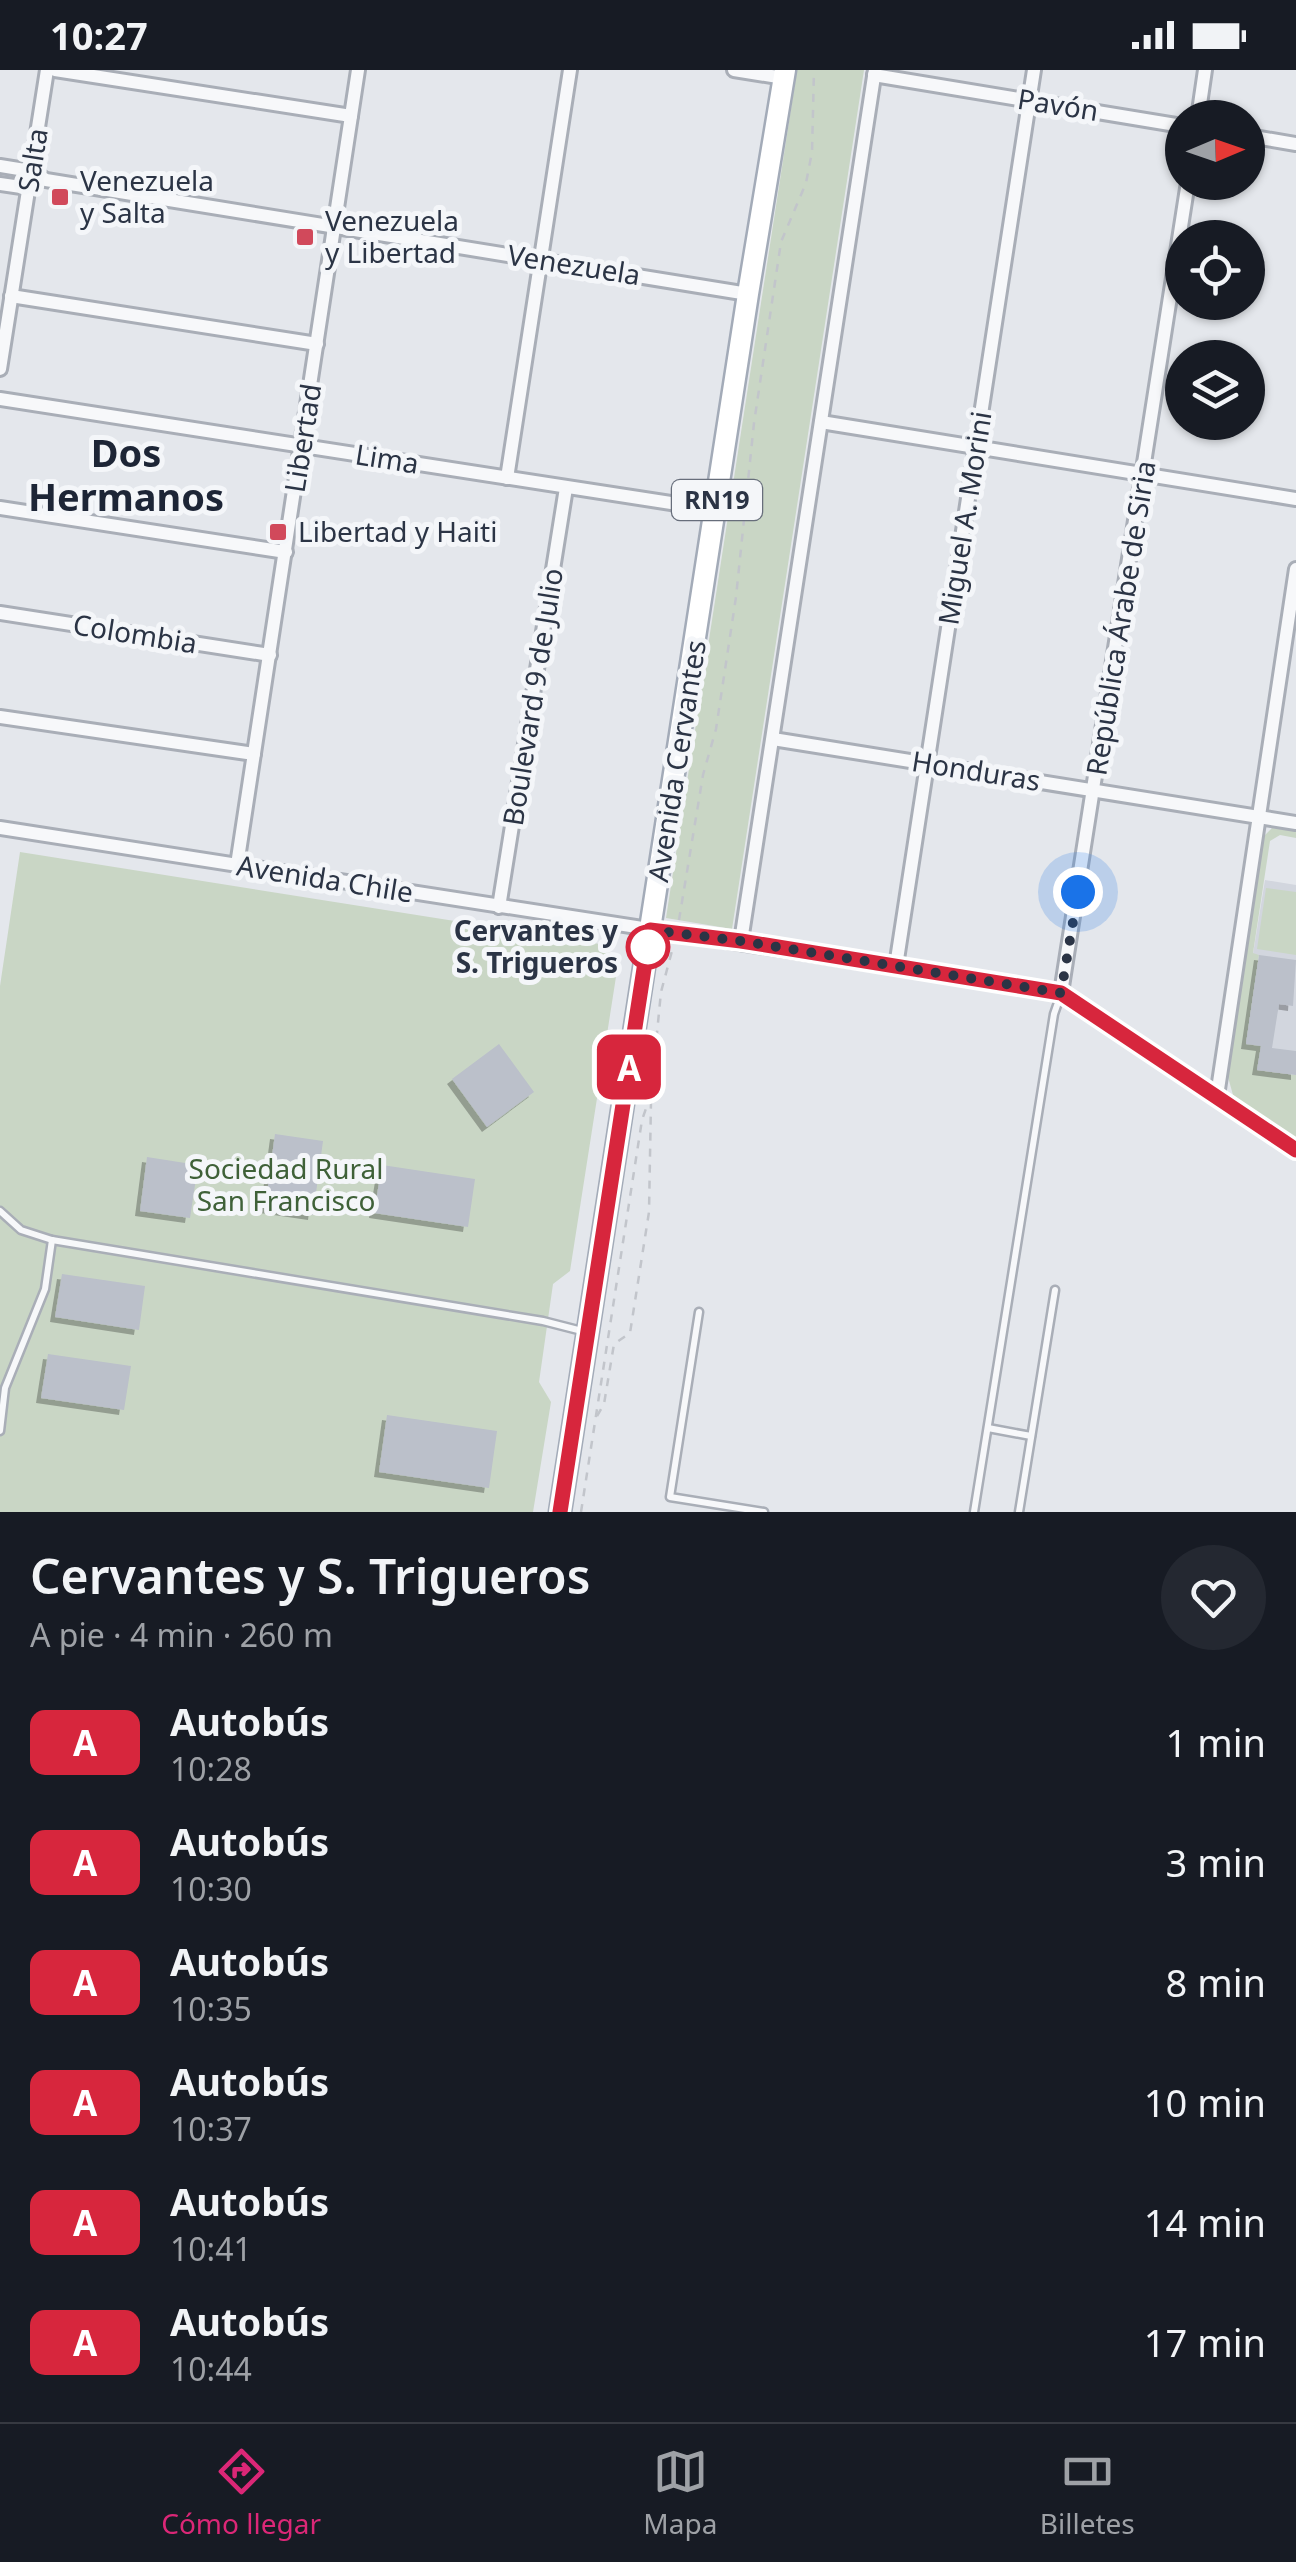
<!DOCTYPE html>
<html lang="es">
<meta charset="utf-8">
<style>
:root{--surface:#171b24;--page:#242831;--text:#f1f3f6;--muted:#9ea1a6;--line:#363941;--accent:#db2777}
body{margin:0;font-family:"Noto Sans",sans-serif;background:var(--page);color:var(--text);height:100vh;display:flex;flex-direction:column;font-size:38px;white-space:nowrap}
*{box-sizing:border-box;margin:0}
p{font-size:32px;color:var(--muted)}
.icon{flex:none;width:55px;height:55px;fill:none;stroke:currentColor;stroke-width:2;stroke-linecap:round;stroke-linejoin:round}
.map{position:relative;height:1442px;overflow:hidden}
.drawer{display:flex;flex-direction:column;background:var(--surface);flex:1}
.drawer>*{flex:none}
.badge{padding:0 20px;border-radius:15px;font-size:35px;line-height:65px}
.needle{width:65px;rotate:88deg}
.buttons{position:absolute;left:1165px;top:30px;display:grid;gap:20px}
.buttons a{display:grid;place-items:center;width:100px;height:100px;border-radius:50%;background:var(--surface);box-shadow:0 2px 8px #0004;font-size:50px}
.you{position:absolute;width:50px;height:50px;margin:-25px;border:8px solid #fff;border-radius:50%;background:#1a73e8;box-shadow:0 0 0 15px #1a73e833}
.map>.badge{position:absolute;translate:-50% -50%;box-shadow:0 0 0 5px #fff}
.round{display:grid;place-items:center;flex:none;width:105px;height:105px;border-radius:52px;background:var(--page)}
.headline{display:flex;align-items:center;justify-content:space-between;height:170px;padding:0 30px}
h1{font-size:48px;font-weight:600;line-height:75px}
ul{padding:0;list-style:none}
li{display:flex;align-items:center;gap:30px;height:120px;padding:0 30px}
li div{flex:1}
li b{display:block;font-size:38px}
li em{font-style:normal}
li .badge{min-width:110px;font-weight:700;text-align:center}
.status{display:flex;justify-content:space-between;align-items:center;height:70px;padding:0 50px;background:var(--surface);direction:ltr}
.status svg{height:28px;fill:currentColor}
.dock{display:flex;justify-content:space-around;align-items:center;height:140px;border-top:2px solid var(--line);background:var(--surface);font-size:28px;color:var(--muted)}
.dock a{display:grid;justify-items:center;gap:5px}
.dock .active{color:var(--accent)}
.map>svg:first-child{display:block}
</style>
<div class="status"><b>10:27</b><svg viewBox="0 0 49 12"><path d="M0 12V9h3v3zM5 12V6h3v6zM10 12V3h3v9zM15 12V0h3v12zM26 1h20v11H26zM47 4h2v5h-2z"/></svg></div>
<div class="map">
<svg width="1296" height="1442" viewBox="0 0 1296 1442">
<defs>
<filter id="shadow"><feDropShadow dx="-5" dy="5" stdDeviation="0" flood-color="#0004"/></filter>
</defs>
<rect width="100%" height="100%" fill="#e4e7ec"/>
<polygon fill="#d2d6de" points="1265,810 1296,815 1296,1005 1257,1000 1246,974 1259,886 1253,884"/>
<g fill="#c9d6c5">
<polygon points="797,0 864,0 732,859 666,848"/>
<polygon points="1272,758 1296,761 1296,768 1280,765 1270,771 1253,883 1259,885 1246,973 1261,976 1257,1000 1296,1005 1296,1070 1233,1025 1228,1007 1262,768"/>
<polygon points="20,782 606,875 618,894 570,1201 553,1214 539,1312 551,1332 533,1442 0,1442 0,916"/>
<polygon points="1266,818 1296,822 1296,885 1257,879"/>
</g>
<g fill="#bbc0ca" filter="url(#shadow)">
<polygon points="1259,885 1296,890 1293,936 1279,934 1272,978 1296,981 1296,1005 1257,1000 1261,976 1246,974"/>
<polygon points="499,974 534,1022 487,1057 452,1009"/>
<polygon points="275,1064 323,1071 313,1145 265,1138"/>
<polygon points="147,1087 198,1095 190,1148 140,1141"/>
<polygon points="382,1095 475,1109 468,1157 374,1143"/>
<polygon points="62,1204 145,1216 139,1260 55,1247"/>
<polygon points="48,1284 131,1296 124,1340 41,1328"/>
<polygon points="387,1345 497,1361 489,1418 379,1402"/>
</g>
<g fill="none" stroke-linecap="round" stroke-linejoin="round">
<g stroke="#a9aeb7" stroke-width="11">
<g id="service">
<polyline points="0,1141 21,1160 52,1170 543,1251 582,1261"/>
<polyline points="699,1242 670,1427 764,1442"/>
<polyline points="988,1358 1031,1366"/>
<polyline points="0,1361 5,1318 45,1219 52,1170"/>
<polyline points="974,1442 1054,944 1061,924"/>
<polyline points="1019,1442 1055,1220"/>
</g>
</g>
<g stroke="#a9aeb7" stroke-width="18">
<g id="minor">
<polyline points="55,0 351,46"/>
<polyline points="734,0 784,8"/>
<polyline points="874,5 1182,56"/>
<polyline points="1198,48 1205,0"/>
<polyline points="1248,66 1296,74"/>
<polyline points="0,96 31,101 46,110 748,224"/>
<polyline points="0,114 28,118 34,115"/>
<polyline points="11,226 317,274"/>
<polyline points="0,299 47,0"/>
<polyline points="0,329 716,440"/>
<polyline points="821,352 1296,429"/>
<polyline points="507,408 570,0"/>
<polyline points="0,438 286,482"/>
<polyline points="0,543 270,585"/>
<polyline points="0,647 254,684"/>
<polyline points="773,669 1296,753"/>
<polyline points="0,758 1061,923 1296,1080"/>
<polyline points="237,795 358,0"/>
<polyline points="499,837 566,418"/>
<polyline points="741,871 875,0"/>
<polyline points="896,896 1034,0"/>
<polyline points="1061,923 1188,112"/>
<polyline points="1217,1026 1296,499"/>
</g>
</g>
<g stroke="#a3abb8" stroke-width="25">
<polyline id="primary" points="560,1442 748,224 785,0"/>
</g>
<g stroke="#c2c5cb" stroke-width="2.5" stroke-dasharray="8 8" stroke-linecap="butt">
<polyline points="679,850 703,705 716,659 736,527 754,353 781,172 806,113 812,82 814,0"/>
<polyline points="597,1346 604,1334 614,1274 630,1263 649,1142 651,1031"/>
<polyline points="581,1442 642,1050 651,1024 661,922 673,877"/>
</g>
<use href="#service" stroke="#f7f8fa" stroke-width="6"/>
<use href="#minor" stroke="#f7f8fa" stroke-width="12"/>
<use href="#primary" stroke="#fff" stroke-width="20"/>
</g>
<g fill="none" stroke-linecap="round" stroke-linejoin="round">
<g stroke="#fff" stroke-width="22">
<polyline id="line" points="560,1442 650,860 741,871 1061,923 1296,1080"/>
</g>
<use href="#line" stroke="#d7263d" stroke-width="15"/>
<polyline stroke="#2b3445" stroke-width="10" stroke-dasharray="0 18" points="648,877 650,860 741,871 1061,923 1078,822"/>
</g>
<g fill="#d1495b" stroke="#f4f6f9" stroke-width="4">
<rect x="50" y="117" width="20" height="20" rx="5"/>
<rect x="295" y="157" width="20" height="20" rx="5"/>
<rect x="268" y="452" width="20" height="20" rx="5"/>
</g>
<circle fill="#fff" stroke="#d7263d" stroke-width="5" cx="648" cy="877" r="20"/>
<g text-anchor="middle" stroke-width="10" stroke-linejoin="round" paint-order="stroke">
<rect fill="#f4f6f9" stroke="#676e7b" stroke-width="2.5" x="672" y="410" width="90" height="40" rx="8"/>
<g font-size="25" font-weight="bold" fill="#2b3445">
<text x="717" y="439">RN19</text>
</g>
<g font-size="28" fill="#2b3445" stroke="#f4f6f9">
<text transform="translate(1058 35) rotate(9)" y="10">Pavón</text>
<text transform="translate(33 90) rotate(-81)" y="10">Salta</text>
<text transform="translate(574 195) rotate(9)" y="10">Venezuela</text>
<text transform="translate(303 368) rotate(-81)" y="10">Libertad</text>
<text transform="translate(387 389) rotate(9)" y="10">Lima</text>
<text transform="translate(965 448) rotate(-81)" y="10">Miguel A. Morini</text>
<text transform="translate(1121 548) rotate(-81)" y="10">República Árabe de Siria</text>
<text transform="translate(135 564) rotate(9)" y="10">Colombia</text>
<text transform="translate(533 627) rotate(-81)" y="10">Boulevard 9 de Julio</text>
<text transform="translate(677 691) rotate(-81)" y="10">Avenida Cervantes</text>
<text transform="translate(976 701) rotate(9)" y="10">Honduras</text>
<text transform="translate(325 809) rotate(9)" y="10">Avenida Chile</text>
</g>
<g font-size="28" fill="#2b3445" stroke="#f4f6f9" text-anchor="start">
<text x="80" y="121">Venezuela<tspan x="80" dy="32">y Salta</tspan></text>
<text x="325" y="161">Venezuela<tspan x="325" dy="32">y Libertad</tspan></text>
<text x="298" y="472">Libertad y Haiti</text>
</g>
<g font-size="28" font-weight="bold" fill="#2b3445" stroke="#f4f6f9" text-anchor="end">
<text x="618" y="871">Cervantes y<tspan x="618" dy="32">S. Trigueros</tspan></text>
</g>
<g font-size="28" fill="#3f6138" stroke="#f4f6f9">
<text x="286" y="1109">Sociedad Rural<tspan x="286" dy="32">San Francisco</tspan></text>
</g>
<g font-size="38" font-weight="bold" fill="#1d2536" stroke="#f4f6f9">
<text x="126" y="397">Dos<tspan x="126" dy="44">Hermanos</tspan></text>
</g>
</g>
</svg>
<div class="buttons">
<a><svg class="needle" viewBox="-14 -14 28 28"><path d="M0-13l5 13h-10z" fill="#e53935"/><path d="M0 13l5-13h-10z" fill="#9ea1a6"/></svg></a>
<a><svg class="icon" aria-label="locate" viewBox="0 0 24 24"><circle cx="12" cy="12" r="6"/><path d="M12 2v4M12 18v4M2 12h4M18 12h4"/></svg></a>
<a><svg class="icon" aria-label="layers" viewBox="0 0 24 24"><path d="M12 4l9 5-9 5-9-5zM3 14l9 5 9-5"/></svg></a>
</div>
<div class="you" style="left:1078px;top:822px"></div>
<b class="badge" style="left:629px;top:997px;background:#d7263d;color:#fff">A</b>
</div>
<section class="drawer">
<div class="headline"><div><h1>Cervantes y S. Trigueros</h1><p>A pie · 4 min · 260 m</p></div><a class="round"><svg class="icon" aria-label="heart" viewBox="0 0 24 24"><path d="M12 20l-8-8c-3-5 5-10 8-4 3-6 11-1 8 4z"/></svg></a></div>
<ul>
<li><span class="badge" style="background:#d7263d;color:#fff">A</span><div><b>Autobús</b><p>10:28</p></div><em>1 min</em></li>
<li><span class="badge" style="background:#d7263d;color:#fff">A</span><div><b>Autobús</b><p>10:30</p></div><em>3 min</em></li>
<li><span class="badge" style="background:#d7263d;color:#fff">A</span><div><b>Autobús</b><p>10:35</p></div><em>8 min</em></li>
<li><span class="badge" style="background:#d7263d;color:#fff">A</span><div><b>Autobús</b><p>10:37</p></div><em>10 min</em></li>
<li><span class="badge" style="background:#d7263d;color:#fff">A</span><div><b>Autobús</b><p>10:41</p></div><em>14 min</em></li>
<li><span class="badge" style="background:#d7263d;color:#fff">A</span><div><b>Autobús</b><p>10:44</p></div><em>17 min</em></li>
</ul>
</section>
<nav class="dock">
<a class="active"><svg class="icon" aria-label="directions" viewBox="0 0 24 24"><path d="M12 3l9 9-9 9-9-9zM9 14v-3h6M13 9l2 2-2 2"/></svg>Cómo llegar</a>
<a><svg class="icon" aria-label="map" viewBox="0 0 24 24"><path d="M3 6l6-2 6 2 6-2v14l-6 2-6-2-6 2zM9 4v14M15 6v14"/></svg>Mapa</a>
<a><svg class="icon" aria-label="tickets" viewBox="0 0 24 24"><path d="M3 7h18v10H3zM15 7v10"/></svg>Billetes</a>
</nav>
